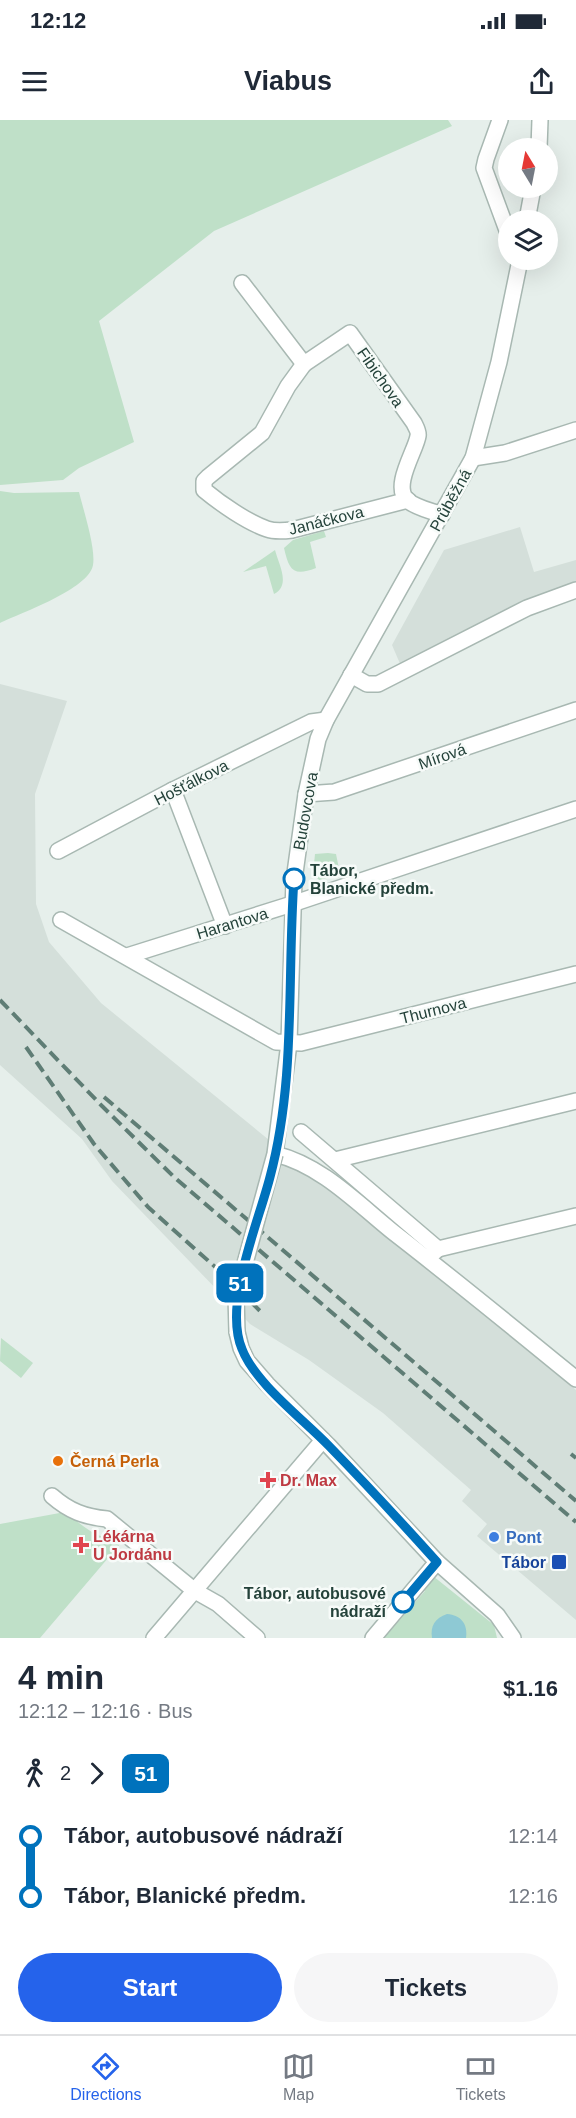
<!DOCTYPE html>
<meta charset="utf-8">
<style>
:root{--surface:#fff;--page:#f6f6f7;--text:#1f2937;--muted:#747a83;--line:#e0e1e3;--accent:#2563eb}
body{margin:0;font-family:Arial,sans-serif;background:var(--page);color:var(--text);height:100vh;display:flex;flex-direction:column;font-size:22px;white-space:nowrap}
*{box-sizing:border-box;margin:0}
p{font-size:20px;color:var(--muted)}
.icon{flex:none;width:33px;height:33px;fill:none;stroke:currentColor;stroke-width:2;stroke-linecap:round;stroke-linejoin:round}
.map{position:relative;height:1518px;overflow:hidden}
.details{display:flex;flex-direction:column;background:var(--surface);flex:1}
.details>*{flex:none}
.badge{padding:0 12px;border-radius:9px;font-size:21px;line-height:39px}
.needle{width:39px;rotate:350deg}
.tools{position:absolute;left:498px;top:18px;display:grid;gap:12px}
.tools a{display:grid;place-items:center;width:60px;height:60px;border-radius:50%;background:var(--surface);box-shadow:0 6px 24px #0002;font-size:30px}
.map>.badge{position:absolute;translate:-50% -50%;box-shadow:0 0 0 3px #fff}
.legs{display:flex;align-items:center;gap:9px;height:66px;padding:0 18px;font-size:20px}
.legs p{margin-inline-start:auto}
.head{display:flex;align-items:center;justify-content:space-between;height:102px;padding:0 18px}
h1{font-size:33px;font-weight:800;line-height:45px}
.action{display:flex;gap:12px;margin-top:auto;padding:12px 18px}
.action a{flex:1;height:69px;border-radius:36px;background:var(--accent);color:#fff;font-size:24px;font-weight:800;line-height:69px;text-align:center}
.action a+a{background:var(--page);color:var(--text)}
ul{padding:0 18px;list-style:none}
li{display:flex;align-items:center;gap:21px;height:60px;font-size:22px}
li i{display:grid;place-items:center;width:9px;height:100%;margin:0 8px;background:currentColor}
li i::after{content:'';width:15px;height:15px;margin:-8px;border:4px solid;border-radius:50%;background:var(--surface)}
li p{margin-inline-start:auto}
li:first-child i{background:linear-gradient(#0000 50%,currentColor 0)}
li:last-child i{background:linear-gradient(currentColor 50%,#0000 0)}
.status{display:flex;justify-content:space-between;align-items:center;height:42px;padding:0 30px;background:var(--surface);direction:ltr}
.status svg{height:16px;fill:currentColor}
header{display:flex;justify-content:space-between;align-items:center;height:78px;padding:0 18px;background:var(--surface);font-size:27px;font-weight:800}
.tabs{display:flex;justify-content:space-around;align-items:center;height:84px;border-top:2px solid var(--line);background:var(--surface);font-size:16px;color:var(--muted)}
.tabs a{display:grid;justify-items:center;gap:3px}
.tabs .current{color:var(--accent)}
.map>svg:first-child{display:block}
</style>
<div class="status"><b>12:12</b><svg viewBox="0 0 49 12"><path d="M0 12V9h3v3zM5 12V6h3v6zM10 12V3h3v9zM15 12V0h3v12zM26 1h20v11H26zM47 4h2v5h-2z"/></svg></div>
<header><svg class="icon" aria-label="menu" viewBox="0 0 24 24"><path d="M4 6h16M4 12h16M4 18h16"/></svg>Viabus<svg class="icon" aria-label="share" viewBox="0 0 24 24"><path d="M12 15V3M7 8l5-5 5 5M5 13v7h14v-7"/></svg></header>
<div class="map">
<svg width="576" height="1518" viewBox="0 0 576 1518">
<rect width="100%" height="100%" fill="#e6efeb"/>
<g fill="#d4dfda">
<polygon points="520,407 534,452 576,440 576,469 401,546 392,525 444,430"/>
<polygon points="0,564 67,581 35,674 36,784 49,822 101,883 576,1270 576,1500 477,1416 487,1404 462,1381 471,1370 383,1293 309,1240 250,1204 112,1061 82,1019 0,945"/>
</g>
<g fill="#bfe0c8">
<polygon points="0,0 448,0 452,6 214,111 99,201 134,322 79,348 63,360 0,365"/>
<path d="M 0,371 L 14,373 L 79,372 C 83,389 96,428 93,445 C 89,469 21,493 0,503 Z"/>
<path d="M 324,411 L 326,417 L 310,422 L 316,448 C 293,457 289,450 284,428 L 293,420 Z"/>
<path d="M 275,430 C 279,445 291,465 274,474 L 266,446 L 243,452 Z"/>
<polygon points="328,733 336,734 340,754 319,760 313,754 315,734"/>
<polygon points="1,1218 33,1243 21,1258 0,1241"/>
<path d="M 65,1392 C 79,1402 95,1419 113,1418 L 120,1424 L 40,1518 L 0,1518 L 0,1404 Z"/>
<polygon points="433,1456 494,1505 497,1518 384,1518 425,1471 421,1467"/>
</g>
<path fill="#8ec9d4" d="M 447,1494 C 461,1495 468,1504 466,1518 L 432,1518 C 430,1506 435,1498 447,1494 Z"/>
<g fill="none" stroke-linecap="round" stroke-linejoin="round">
<g stroke="#a8b8b2" stroke-width="18">
<g id="minor">
<polyline points="500,0 486,39 484,48 508,113"/>
<polyline points="539,28 540,0"/>
<polyline points="527,100 533,68"/>
<path d="M 520,140 L 499,242 L 473,338 L 326,600 L 318,619 L 306,674 L 294,760 L 289,923 L 275,1034 C 321,1045 357,1083 393,1112 C 455,1160 515,1209 576,1259"/>
<path d="M 242,163 L 304,244 L 350,213 L 414,303 C 416,307 419,312 418,316 C 416,330 392,366 407,380 C 416,388 432,391 442,395"/>
<path d="M 304,244 L 288,266 L 262,313 L 208,357 L 204,361 L 204,370 C 221,384 247,402 267,409 C 275,412 284,411 292,410 L 408,380"/>
<polyline points="473,338 505,333 576,310"/>
<polyline points="351,555 367,564 378,564 527,488 576,470"/>
<polyline points="173,670 225,806"/>
<polyline points="306,674 334,672 576,590"/>
<polyline points="58,731 173,670 311,602 326,600"/>
<polyline points="61,800 276,922 301,923 576,854"/>
<polyline points="127,836 292,784 576,689"/>
<polyline points="301,1012 438,1129 428,1138"/>
<polyline points="335,1040 576,981"/>
<polyline points="438,1129 576,1096"/>
<polyline points="237,1212 241,1228 247,1241 267,1264 328,1325 437,1442 497,1495 513,1518"/>
<path d="M 52,1376 C 69,1391 85,1397 107,1399 L 195,1471 L 218,1484 L 257,1518"/>
<polyline points="154,1518 323,1320"/>
<polyline points="373,1518 437,1442"/>
</g>
</g>
<use href="#minor" stroke="#fff" stroke-width="15"/>
<g stroke="#5f7d75" stroke-width="4" stroke-dasharray="12 6" stroke-linecap="butt">
<polyline points="0,880 102,986 174,1057 576,1402"/>
<polyline points="26,927 94,1024 148,1087 222,1153 264,1195"/>
<polyline points="104,977 576,1381"/>
<polyline points="571,1334 576,1338"/>
</g>
<g stroke="#a8b8b2" stroke-width="18" stroke-linecap="butt">
<polyline id="minor-bridge" points="237,1212 236,1176 275,1034"/>
</g>
<use href="#minor-bridge" stroke="#fff" stroke-width="15"/>
</g>
<g fill="none" stroke-linecap="round" stroke-linejoin="round">
<g stroke="#fff" stroke-width="14">
<path id="line-1" d="M 294,759 C 287,859 296,960 270,1057 C 258,1104 223,1184 242,1229 C 255,1263 303,1299 329,1326 C 366,1364 402,1403 437,1442 L 403,1482"/>
</g>
<use href="#line-1" stroke="#0072bc" stroke-width="9"/>
</g>
<g fill="#fff" stroke="#0072bc" stroke-width="3">
<circle cx="294" cy="759" r="10"/>
<circle cx="403" cy="1482" r="10"/>
</g>
<circle fill="#e8710a" stroke="#f7fbf9" stroke-width="2" cx="58" cy="1341" r="6"/>
<g fill="#e0444e" stroke="#f7fbf9" stroke-width="2">
<path d="M265 1351h6v6h6v6h-6v6h-6v-6h-6v-6h6z"/>
<path d="M78 1416h6v6h6v6h-6v6h-6v-6h-6v-6h6z"/>
</g>
<circle fill="#3f7fe0" stroke="#f7fbf9" stroke-width="2" cx="494" cy="1417" r="6"/>
<rect fill="#1a4fb4" stroke="#f7fbf9" stroke-width="2" x="551" y="1434" width="16" height="16" rx="3"/>
<g text-anchor="middle" stroke-width="5" stroke-linejoin="round" paint-order="stroke">
<g font-size="16" fill="#24423a" stroke="#f7fbf9">
<text transform="translate(381 257) rotate(55)" y="6">Fibichova</text>
<text transform="translate(450 380) rotate(-61)" y="6">Průběžná</text>
<text transform="translate(326 400) rotate(-14)" y="6">Janáčkova</text>
<text transform="translate(442 636) rotate(-19)" y="6">Mírová</text>
<text transform="translate(191 662) rotate(-27)" y="6">Hošťálkova</text>
<text transform="translate(305 691) rotate(-80)" y="6">Budovcova</text>
<text transform="translate(232 803) rotate(-17)" y="6">Harantova</text>
<text transform="translate(433 890) rotate(-14)" y="6">Thurnova</text>
</g>
<g font-size="16" font-weight="bold" fill="#24423a" stroke="#f7fbf9" text-anchor="start">
<text x="310" y="756">Tábor,<tspan x="310" dy="18">Blanické předm.</tspan></text>
<text x="386" y="1479" text-anchor="end">Tábor, autobusové<tspan x="386" dy="18">nádraží</tspan></text>
</g>
<g font-size="16" font-weight="bold" fill="#c56008" stroke="#f7fbf9" text-anchor="start">
<text x="70" y="1347">Černá Perla</text>
</g>
<g font-size="16" font-weight="bold" fill="#be3a42" stroke="#f7fbf9" text-anchor="start">
<text x="280" y="1366">Dr. Max</text>
<text x="93" y="1422">Lékárna<tspan x="93" dy="18">U Jordánu</tspan></text>
</g>
<g font-size="16" font-weight="bold" fill="#366cbe" stroke="#f7fbf9" text-anchor="start">
<text x="506" y="1423">Pont</text>
</g>
<g font-size="16" font-weight="bold" fill="#164399" stroke="#f7fbf9" text-anchor="end">
<text x="546" y="1448">Tábor</text>
</g>
</g>
</svg>
<div class="tools">
<a><svg class="needle" viewBox="-14 -14 28 28"><path d="M0-13l5 13h-10z" fill="#e53935"/><path d="M0 13l5-13h-10z" fill="#747a83"/></svg></a>
<a><svg class="icon" aria-label="layers" viewBox="0 0 24 24"><path d="M12 4l9 5-9 5-9-5zM3 14l9 5 9-5"/></svg></a>
</div>
<b class="badge" style="left:240px;top:1163px;background:#0072bc;color:#fff">51</b>
</div>
<section class="details">
<div class="head"><div><h1>4 min</h1><p>12:12 – 12:16 · Bus</p></div><b>$1.16</b></div>
<div class="legs"><svg class="icon" aria-label="walk" viewBox="0 0 24 24"><circle cx="13" cy="4" r="2"/><path d="M13 8l-2 6 4 7M11 14l-3 7M7 12l3-4h3l4 4"/></svg>2<svg class="icon" aria-label="forward" viewBox="0 0 24 24"><path d="M9 5l7 7-7 7"/></svg><b class="badge" style="background:#0072bc;color:#fff">51</b></div>
<ul>
<li><i style="color:#0072bc"></i><b>Tábor, autobusové nádraží</b><p>12:14</p></li>
<li><i style="color:#0072bc"></i><b>Tábor, Blanické předm.</b><p>12:16</p></li>
</ul>
<div class="action"><a>Start</a><a>Tickets</a></div>
</section>
<nav class="tabs">
<a class="current"><svg class="icon" aria-label="directions" viewBox="0 0 24 24"><path d="M12 3l9 9-9 9-9-9zM9 14v-3h6M13 9l2 2-2 2"/></svg>Directions</a>
<a><svg class="icon" aria-label="map" viewBox="0 0 24 24"><path d="M3 6l6-2 6 2 6-2v14l-6 2-6-2-6 2zM9 4v14M15 6v14"/></svg>Map</a>
<a><svg class="icon" aria-label="tickets" viewBox="0 0 24 24"><path d="M3 7h18v10H3zM15 7v10"/></svg>Tickets</a>
</nav>
